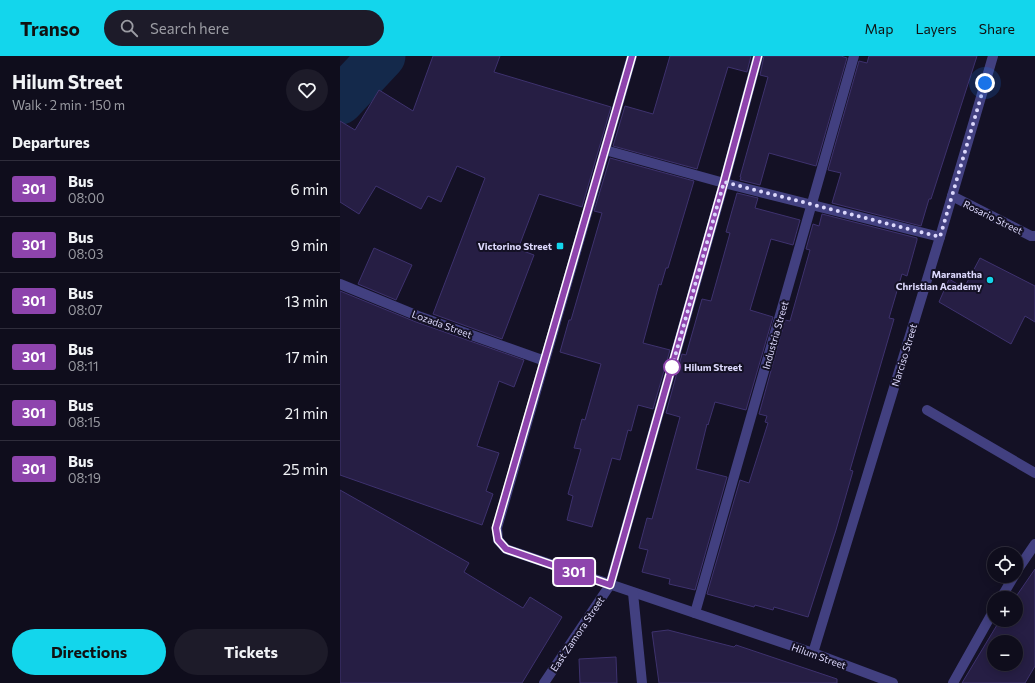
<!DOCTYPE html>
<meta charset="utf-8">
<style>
:root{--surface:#0f0d1c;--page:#1d1b29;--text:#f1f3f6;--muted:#9b9ca3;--line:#2f2d3b;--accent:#13d6ec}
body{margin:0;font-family:Commissioner,sans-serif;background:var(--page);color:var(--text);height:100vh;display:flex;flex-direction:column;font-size:15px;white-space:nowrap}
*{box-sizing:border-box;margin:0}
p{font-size:13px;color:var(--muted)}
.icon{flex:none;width:22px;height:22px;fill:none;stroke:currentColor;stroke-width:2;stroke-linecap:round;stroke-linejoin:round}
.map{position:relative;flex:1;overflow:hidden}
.drawer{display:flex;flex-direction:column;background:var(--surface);width:340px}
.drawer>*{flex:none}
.badge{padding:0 8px;border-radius:3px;font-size:14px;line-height:26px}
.buttons{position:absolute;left:647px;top:491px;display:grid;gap:8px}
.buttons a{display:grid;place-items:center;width:36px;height:36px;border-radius:50%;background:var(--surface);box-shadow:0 2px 10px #0003,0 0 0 1px var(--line);font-size:20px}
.you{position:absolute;width:20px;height:20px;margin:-10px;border:3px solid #fff;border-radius:50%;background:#1a73e8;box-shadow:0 0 0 6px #1a73e833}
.map>.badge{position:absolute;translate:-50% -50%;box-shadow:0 0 0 2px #fff}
h2{padding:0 12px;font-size:15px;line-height:36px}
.round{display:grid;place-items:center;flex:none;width:42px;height:42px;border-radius:21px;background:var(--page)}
.headline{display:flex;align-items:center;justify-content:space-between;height:68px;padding:0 12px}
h1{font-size:19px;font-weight:700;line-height:30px}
.cta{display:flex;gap:8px;margin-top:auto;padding:8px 12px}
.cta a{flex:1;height:46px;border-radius:24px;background:var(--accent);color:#111;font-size:16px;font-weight:700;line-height:46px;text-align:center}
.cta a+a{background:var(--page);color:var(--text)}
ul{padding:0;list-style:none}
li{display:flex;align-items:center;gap:12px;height:56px;padding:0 12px;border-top:1px solid var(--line)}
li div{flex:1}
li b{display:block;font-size:15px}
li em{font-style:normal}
li .badge{min-width:44px;font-weight:700;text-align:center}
header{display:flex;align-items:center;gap:24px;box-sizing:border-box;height:56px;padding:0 20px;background:var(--accent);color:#111}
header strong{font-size:19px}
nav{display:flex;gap:22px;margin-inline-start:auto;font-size:14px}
.search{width:280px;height:36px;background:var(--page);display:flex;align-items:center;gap:10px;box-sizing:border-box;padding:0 14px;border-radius:22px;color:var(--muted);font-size:15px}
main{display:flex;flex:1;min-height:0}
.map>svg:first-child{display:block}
</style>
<header>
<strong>Transo</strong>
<div class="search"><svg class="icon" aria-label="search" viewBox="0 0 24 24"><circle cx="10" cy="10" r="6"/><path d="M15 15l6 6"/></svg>Search here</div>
<nav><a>Map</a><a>Layers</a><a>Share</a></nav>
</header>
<main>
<section class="drawer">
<div class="headline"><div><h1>Hilum Street</h1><p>Walk · 2 min · 150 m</p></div><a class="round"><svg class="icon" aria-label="heart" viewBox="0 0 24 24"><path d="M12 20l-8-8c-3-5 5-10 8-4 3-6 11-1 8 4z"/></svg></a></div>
<h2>Departures</h2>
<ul>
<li><span class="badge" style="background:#8e44ad;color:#fff">301</span><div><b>Bus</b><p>08:00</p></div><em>6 min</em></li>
<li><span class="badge" style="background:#8e44ad;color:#fff">301</span><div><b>Bus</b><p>08:03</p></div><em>9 min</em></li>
<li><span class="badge" style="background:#8e44ad;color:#fff">301</span><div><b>Bus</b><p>08:07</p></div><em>13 min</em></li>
<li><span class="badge" style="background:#8e44ad;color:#fff">301</span><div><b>Bus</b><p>08:11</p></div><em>17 min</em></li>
<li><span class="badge" style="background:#8e44ad;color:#fff">301</span><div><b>Bus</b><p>08:15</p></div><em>21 min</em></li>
<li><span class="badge" style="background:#8e44ad;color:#fff">301</span><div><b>Bus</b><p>08:19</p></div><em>25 min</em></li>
</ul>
<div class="cta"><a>Directions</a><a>Tickets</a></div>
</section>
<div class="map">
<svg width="695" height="627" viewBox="0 0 695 627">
<rect width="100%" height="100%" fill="#141125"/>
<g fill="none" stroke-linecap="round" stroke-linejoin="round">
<polyline stroke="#14294b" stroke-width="47" points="0,45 42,0"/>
</g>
<g fill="#261e44" stroke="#3e326e" fill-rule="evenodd">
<polygon points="93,0 160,0 154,16 271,51 242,151 199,138 178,193 194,199 162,283 93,258 145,122 117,110 101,146 88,140 81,153 36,130 19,158 0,146 0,65 15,74 39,34 73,55"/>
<polygon points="330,0 411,0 407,16 388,11 357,113 273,90 285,50 313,58"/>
<polygon points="424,0 501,0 507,2 476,110 429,97 420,129 400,124 401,121 400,121 428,21 420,19"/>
<polygon points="529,0 637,0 591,143 589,143 581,170 492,147 501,117 488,114 519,5 527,7"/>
<polygon points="270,102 354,125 328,212 326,212 321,229 319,228 303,287 330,294 313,353 298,349 291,375 288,374 280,404 272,402 252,471 227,464 233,440 228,438 241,393 234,392 242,363 245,364 261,308 220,296 229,264 231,264 262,157 254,155"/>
<polygon points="397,137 418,142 415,152 460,164 453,189 431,183 410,254 433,261 406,354 375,346 368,369 367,368 356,413 387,421 355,534 329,528 330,523 302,516 308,494 299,492 307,462 312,463 340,361 326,357 342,298 346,299 362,243 371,245 390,177 386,176"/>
<polygon points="482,158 577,182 577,184 567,220 562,218 549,262 554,263 510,414 513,415 496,474 468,561 434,551 433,554 415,549 414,551 367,538 400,424 409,427 428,367 425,366 427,360 419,358 445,264 450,265 470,194 466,193 473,168 479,170"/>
<polygon points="34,192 72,209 56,244 18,228"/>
<polygon points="640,202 695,230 695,266 685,260 671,288 599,246 609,223 624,232"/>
<polygon points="0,235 76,266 184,304 174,331 159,325 137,390 159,397 146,435 153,438 142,469 0,419"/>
<polygon points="0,434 129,507 124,516 183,552 190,541 222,561 182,627 0,627"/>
<path d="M 695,513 L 695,610 L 685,627 L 622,627 L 660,564 L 676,564 L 675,542 ZM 654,586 L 676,586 L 676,608 L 654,608 Z"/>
<polygon points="328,574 394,591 396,589 497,623 497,627 319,627 312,576"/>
<polygon points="276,601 277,627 240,627 239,603"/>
</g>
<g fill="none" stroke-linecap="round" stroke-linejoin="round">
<g stroke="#424080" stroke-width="10">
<polyline points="265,94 384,127 600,181"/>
<polyline points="0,228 78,260 205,305"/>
<polyline points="587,354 695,417"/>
</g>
<g stroke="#424080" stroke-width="10">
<polyline points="612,140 691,180 695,180"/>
<polyline points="355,557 514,0"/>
<polyline points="473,597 600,181 653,0"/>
</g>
<g stroke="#424080" stroke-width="10">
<polyline points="292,0 157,472 158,484 166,493 473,597 553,627"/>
<polyline points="676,516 695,488"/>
<polyline points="293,537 302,627"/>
<polyline points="661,542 674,520"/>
<polyline points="204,627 270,529 384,127 418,0"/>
<polyline points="613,627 654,554"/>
</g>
</g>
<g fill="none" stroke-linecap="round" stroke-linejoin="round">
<g stroke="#fff" stroke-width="9">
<polyline id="line" points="292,0 156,472 158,484 166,493 270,529 384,126 418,0"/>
</g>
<use href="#line" stroke="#8e44ad" stroke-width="6"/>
<polyline stroke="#dcd8fc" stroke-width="4" stroke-dasharray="0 7.2" points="332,311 384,126 600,181 645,27"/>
</g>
<g fill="#13d6ec" stroke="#141125" stroke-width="1.5">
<rect x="216" y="186" width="8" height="8" rx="2"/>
<circle cx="650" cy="224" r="4"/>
</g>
<circle fill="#fff" stroke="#8e44ad" stroke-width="2" cx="332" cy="311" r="8"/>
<g text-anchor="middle" stroke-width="4" stroke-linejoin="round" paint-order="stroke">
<g font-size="10" fill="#dcd8fc" stroke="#141125">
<text transform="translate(653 161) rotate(26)" y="4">Rosario Street</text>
<text transform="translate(102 268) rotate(20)" y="4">Lozada Street</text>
<text transform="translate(435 279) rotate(-74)" y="4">Industria Street</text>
<text transform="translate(564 299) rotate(-73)" y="4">Narciso Street</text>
<text transform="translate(237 578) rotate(-56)" y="4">East Zamora Street</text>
<text transform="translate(479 600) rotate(20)" y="4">Hilum Street</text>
</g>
<g font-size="10" font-weight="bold" fill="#dcd8fc" stroke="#141125" text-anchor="end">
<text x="212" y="194">Victorino Street</text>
<text x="642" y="222">Maranatha<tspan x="642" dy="12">Christian Academy</tspan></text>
</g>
<g font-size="10" font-weight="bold" fill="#dcd8fc" stroke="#141125" text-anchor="start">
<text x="344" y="315">Hilum Street</text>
</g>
</g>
</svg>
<div class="buttons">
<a><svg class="icon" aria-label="locate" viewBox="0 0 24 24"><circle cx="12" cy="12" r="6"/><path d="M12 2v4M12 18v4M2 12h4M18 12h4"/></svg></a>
<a>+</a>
<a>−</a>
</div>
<div class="you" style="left:645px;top:27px"></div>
<b class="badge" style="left:234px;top:516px;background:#8e44ad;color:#fff">301</b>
</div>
</main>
